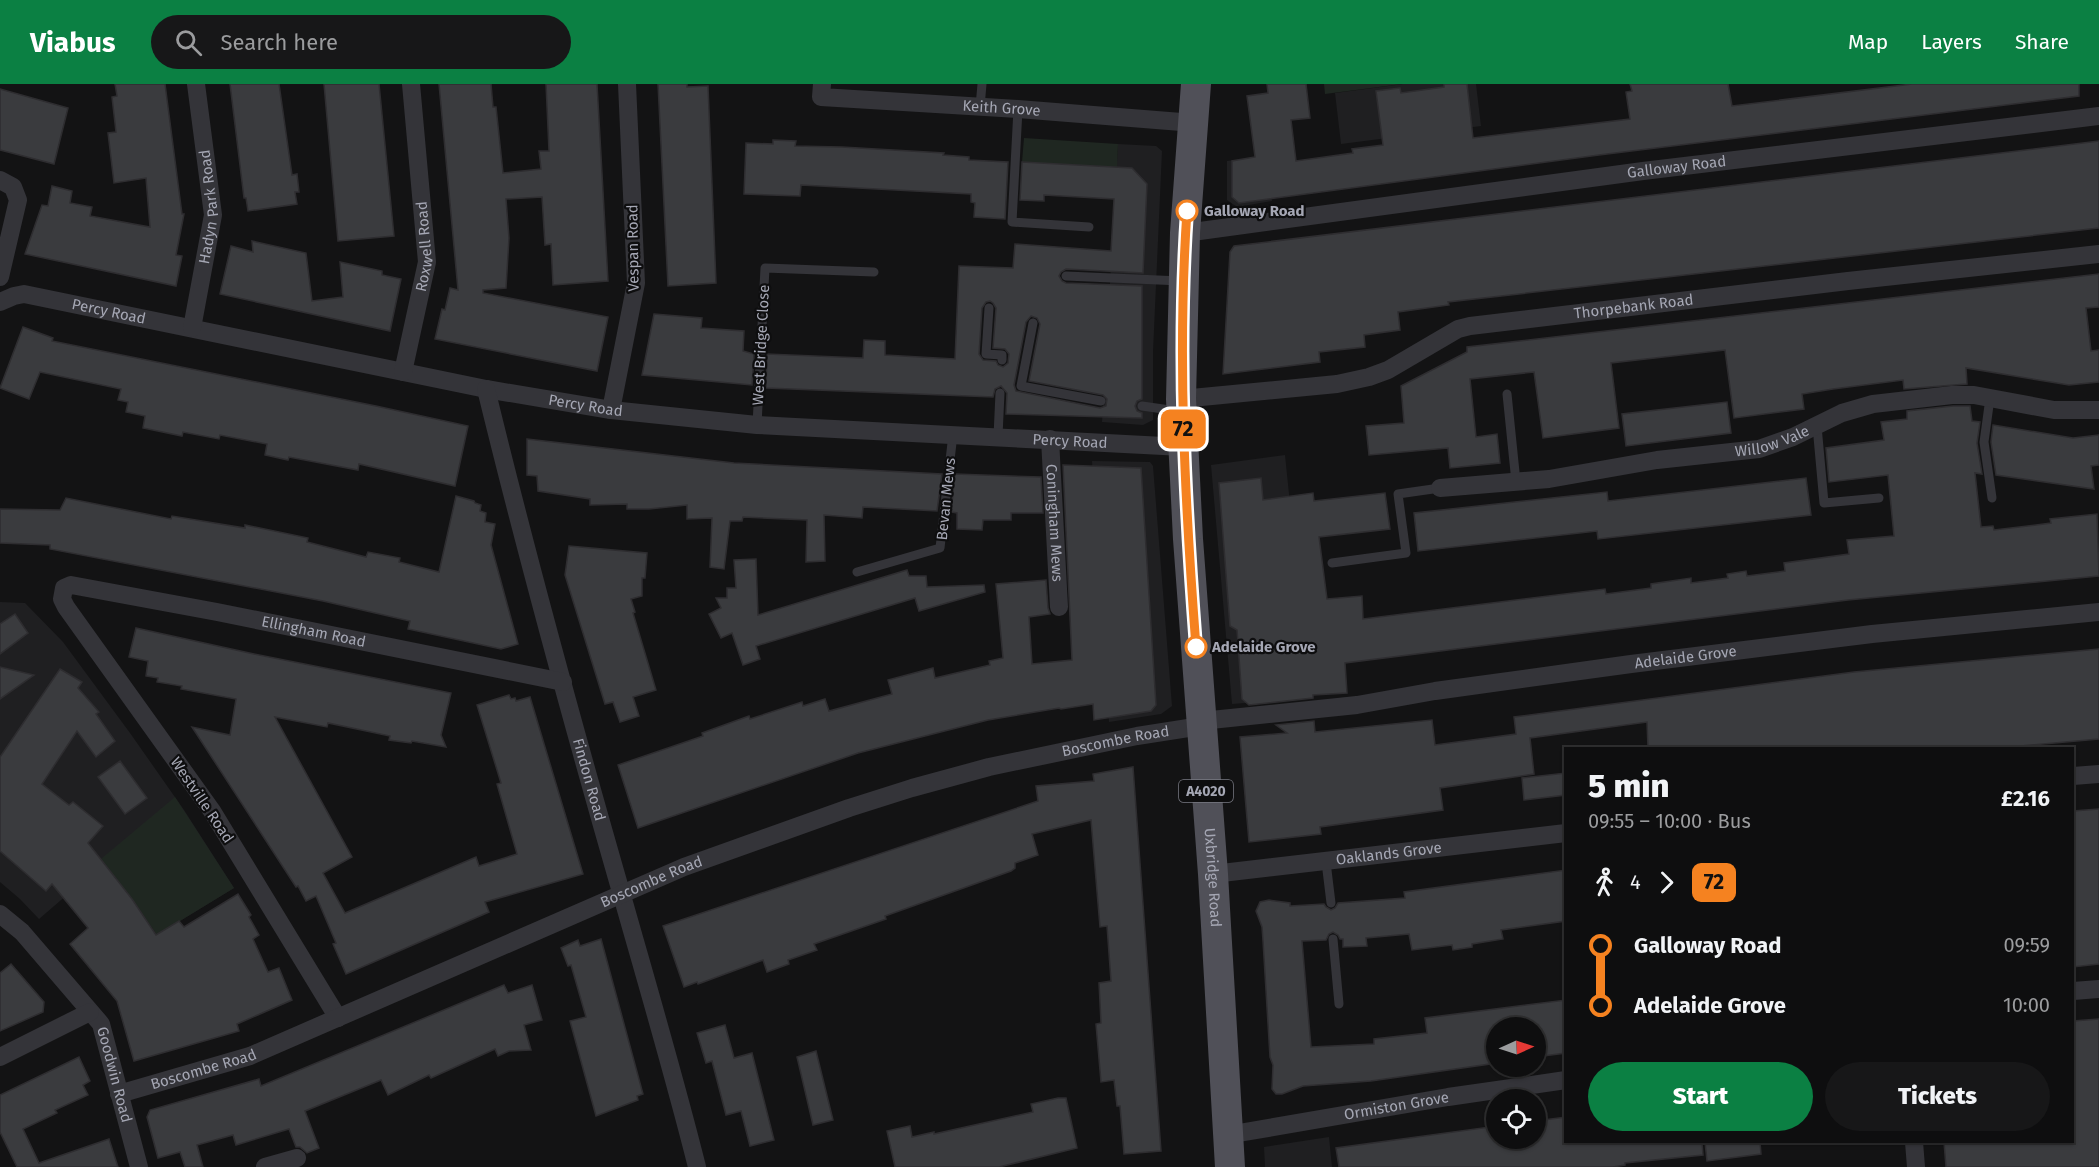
<!DOCTYPE html>
<meta charset="utf-8">
<style>
:root{--surface:#0e0e0f;--page:#171718;--text:#f1f3f6;--muted:#9b9c9e;--line:#2e2e2f;--accent:#0b8043}
body{margin:0;font-family:"Fira Sans",sans-serif;background:var(--page);color:var(--text);height:100vh;display:flex;flex-direction:column;font-size:22px;white-space:nowrap}
*{box-sizing:border-box;margin:0}
p{font-size:20px;color:var(--muted)}
.icon{flex:none;width:33px;height:33px;fill:none;stroke:currentColor;stroke-width:2;stroke-linecap:round;stroke-linejoin:round}
.map{position:relative;flex:1;overflow:hidden}
.details{position:absolute;left:1564px;top:663px;width:510px;height:396px;display:flex;flex-direction:column;background:var(--surface);border-radius:0px;box-shadow:0 2px 4px #0004,0 0 0 2px var(--line)}
.details>*{flex:none}
.badge{padding:0 12px;border-radius:9px;font-size:21px;line-height:39px}
.needle{width:39px;rotate:87deg}
.controls{position:absolute;left:1486px;top:933px;display:grid;gap:12px}
.controls a{display:grid;place-items:center;width:60px;height:60px;border-radius:50%;background:var(--surface);box-shadow:0 2px 4px #0004,0 0 0 2px var(--line);font-size:30px}
.map>.badge{position:absolute;translate:-50% -50%;box-shadow:0 0 0 3px #fff}
.legs{display:flex;align-items:center;gap:9px;height:66px;padding:0 24px;font-size:20px}
.legs p{margin-inline-start:auto}
.summary{display:flex;align-items:center;justify-content:space-between;height:102px;padding:0 24px}
h1{font-size:33px;font-weight:800;line-height:45px}
.button{display:flex;gap:12px;margin-top:auto;padding:12px 24px}
.button a{flex:1;height:69px;border-radius:36px;background:var(--accent);color:#fff;font-size:24px;font-weight:800;line-height:69px;text-align:center}
.button a+a{background:var(--page);color:var(--text)}
ul{padding:0 24px;list-style:none}
li{display:flex;align-items:center;gap:21px;height:60px;font-size:22px}
li i{display:grid;place-items:center;width:9px;height:100%;margin:0 8px;background:currentColor}
li i::after{content:'';width:15px;height:15px;margin:-8px;border:4px solid;border-radius:50%;background:var(--surface)}
li p{margin-inline-start:auto}
li:first-child i{background:linear-gradient(#0000 50%,currentColor 0)}
li:last-child i{background:linear-gradient(currentColor 50%,#0000 0)}
header{display:flex;align-items:center;gap:36px;box-sizing:border-box;height:84px;padding:0 30px;background:var(--accent);color:#fff}
header strong{font-size:28px}
nav{display:flex;gap:33px;margin-inline-start:auto;font-size:21px}
.search{width:420px;height:54px;background:var(--page);display:flex;align-items:center;gap:15px;box-sizing:border-box;padding:0 21px;border-radius:33px;color:var(--muted);font-size:22px}
.map>svg:first-child{display:block}
</style>
<header>
<strong>Viabus</strong>
<div class="search"><svg class="icon" aria-label="search" viewBox="0 0 24 24"><circle cx="10" cy="10" r="6"/><path d="M15 15l6 6"/></svg>Search here</div>
<nav><a>Map</a><a>Layers</a><a>Share</a></nav>
</header>
<div class="map">
<svg width="2099" height="1083" viewBox="0 0 2099 1083">
<rect width="100%" height="100%" fill="#131314"/>
<g fill="#1f1f21">
<polygon points="1403,0 1476,0 1481,42 1341,60 1335,9"/>
<polygon points="1118,60 1156,62 1162,67 1153,268 1153,336 1143,341 1102,338"/>
<polygon points="1267,72 1272,117 1237,123 1227,116 1227,77"/>
<polygon points="1285,371 1310,614 1232,620 1211,381"/>
<polygon points="1092,377 1150,378 1153,382 1172,622 1161,630 1109,638"/>
<polygon points="0,518 25,519 63,558 130,649 184,726 234,804 157,851 132,815 104,779 39,835 20,815 0,798"/>
<polygon points="1329,1053 1332,1083 1265,1083 1264,1063"/>
</g>
<g fill="#1f2721">
<polygon points="1324,0 1402,0 1325,10"/>
<polygon points="1024,54 1118,60 1117,83 1022,78"/>
<polygon points="175,713 234,804 157,851 132,815 101,775"/>
</g>
<g fill="#3a3b3e" stroke="#2e2d30" stroke-width="1.5" fill-rule="evenodd">
<polygon points="115,0 165,0 182,130 184,130 176,171 182,172 176,202 25,170 42,121 48,122 52,102 72,107 70,119 92,123 90,132 150,143 146,94 114,99 108,49 116,48 112,13 117,12"/>
<polygon points="230,0 279,0 292,91 297,90 299,108 295,108 297,120 248,127 246,114 244,114"/>
<polygon points="324,0 379,0 394,152 338,157"/>
<polygon points="439,0 491,0 493,23 496,23 503,89 541,85 539,67 549,67 546,0 597,0 608,197 553,201 551,160 545,161 542,113 506,115 509,154 506,204 483,206 483,209 608,233 597,287 435,255 442,225 445,226 450,204 458,206"/>
<polygon points="658,0 687,0 687,3 708,2 716,199 668,202"/>
<polygon points="1267,0 1306,0 1310,34 1291,36 1296,77 1353,69 1352,65 1383,61 1376,7 1400,4 1401,9 1444,3 1444,0 1467,0 1473,54 1630,35 1626,8 1632,7 1630,0 1728,0 1732,22 1912,0 2079,0 2079,12 1599,71 1239,119 1232,113 1232,77 1255,73 1247,12 1268,9"/>
<polygon points="0,5 68,24 54,80 0,66"/>
<polygon points="773,56 796,57 795,62 842,63 944,69 943,71 969,73 969,76 1008,78 1005,135 974,133 975,119 971,118 971,110 801,101 800,112 744,110 746,59 773,60"/>
<polygon points="2099,57 2099,144 1448,218 1449,221 1398,228 1400,246 1364,251 1365,263 1319,268 1320,278 1223,290 1230,168 1234,162"/>
<path d="M 1022,78 L 1132,84 L 1147,100 L 1143,189 L 1066,185 L 1061,188 L 1059,192 L 1062,197 L 1066,199 L 1142,202 L 1142,315 L 1137,317 L 1135,322 L 1137,327 L 1142,329 L 1142,334 L 1006,330 L 1007,309 L 1001,302 L 995,305 L 993,313 L 766,304 L 767,270 L 863,274 L 864,256 L 885,257 L 885,271 L 955,275 L 959,182 L 1013,184 L 1015,160 L 1111,167 L 1114,115 L 1044,111 L 1044,117 L 1020,116 ZM 990,217 L 993,219 L 996,224 L 993,264 L 1005,265 L 1009,270 L 1008,279 L 1003,283 L 998,281 L 996,277 L 983,276 L 979,270 L 982,224 L 986,218 ZM 1031,232 L 1037,234 L 1040,240 L 1029,297 L 1103,311 L 1107,315 L 1106,322 L 1100,324 L 1016,307 L 1014,301 L 1026,238 Z"/>
<polygon points="252,157 306,169 312,217 343,213 340,178 382,187 382,191 401,195 390,247 220,210 231,162 253,168"/>
<polygon points="2099,190 2099,223 2086,224 2091,267 2099,266 2099,298 2069,301 1966,284 1967,300 1904,305 1903,296 1833,305 1802,310 1804,325 1734,334 1725,266 1611,279 1619,344 1543,354 1534,288 1470,295 1476,353 1497,350 1500,379 1450,384 1448,364 1369,371 1366,342 1404,339 1401,302 1467,268 1467,263"/>
<polygon points="654,230 702,234 701,244 744,247 743,267 754,270 752,301 642,291"/>
<polygon points="23,243 53,254 52,257 376,322 468,342 455,402 359,380 358,386 289,373 288,376 265,371 267,360 220,351 219,355 183,348 182,352 143,344 145,332 126,328 128,318 118,316 121,305 40,288 29,315 0,304"/>
<polygon points="1727,318 1731,349 1626,362 1622,330"/>
<polygon points="1953,322 1970,322 1972,337 1980,338 1977,359 1982,390 1975,389 1981,443 1993,442 1994,446 2036,441 2051,439 2050,435 2097,430 2099,492 1848,516 1345,579 1347,609 1313,611 1313,614 1249,621 1242,615 1237,546 1230,542 1219,399 1261,394 1263,416 1313,409 1314,417 1385,409 1390,445 1319,453 1327,515 1362,512 1363,535 1605,505 1606,510 1651,504 1651,500 1691,494 1691,499 1728,494 1727,490 1746,487 1747,492 1785,487 1784,479 1849,470 1847,456 1894,452 1888,391 1829,398 1826,364 1884,356 1881,338 1907,335 1907,327"/>
<polygon points="1993,341 2073,354 2099,351 2099,381 2091,382 2094,405 1996,391 1991,358"/>
<polygon points="527,355 734,379 942,390 937,427 863,423 862,434 824,431 825,477 806,478 807,436 743,433 742,437 730,437 724,485 710,483 712,434 687,435 687,421 649,425 627,425 627,420 590,421 590,415 538,407 537,392 527,391"/>
<polygon points="1063,381 1141,384 1156,621 1151,627 1094,636 1093,620 1061,625 1059,624 988,636 858,669 638,744 618,681 703,652 702,649 749,632 750,635 802,618 803,622 825,615 829,627 892,610 888,596 933,584 935,594 990,581 989,577 1003,574 996,500 1046,496 1048,524 1050,530 1029,533 1032,580 1072,576"/>
<polygon points="955,390 1041,393 1043,429 1011,429 1011,436 983,436 982,446 957,445 957,429 951,428"/>
<polygon points="1806,394 1811,431 1598,455 1597,447 1418,467 1414,429 1607,408 1608,417"/>
<polygon points="456,412 474,417 475,419 481,421 480,427 486,429 485,438 495,440 491,461 518,560 501,565 408,545 410,537 323,517 50,465 50,461 0,459 0,425 60,426 66,414 171,435 172,432 245,444 245,441 308,454 307,458 366,473 368,468 400,474 399,478 439,488"/>
<polygon points="569,462 647,469 645,494 642,494 642,512 631,515 635,528 633,529 656,606 633,613 639,632 620,638 613,618 605,620 565,491"/>
<polygon points="756,475 758,531 907,486 909,492 926,492 927,503 984,501 985,508 919,527 915,514 756,562 760,575 743,581 732,549 721,554 709,530 721,524 716,514 727,514 727,504 736,504 734,476"/>
<polygon points="15,530 28,549 0,570 0,540"/>
<polygon points="136,544 254,570 451,609 441,651 446,663 412,657 411,659 389,656 390,652 328,639 327,643 275,633 352,773 323,789 345,829 476,773 479,782 517,770 497,700 501,699 477,621 509,611 511,615 515,614 516,617 530,613 583,790 485,818 489,828 346,890 333,860 336,859 316,812 306,817 298,802 296,803 192,643 230,651 236,615 181,605 182,602 157,598 158,594 146,592 148,577 129,573"/>
<polygon points="2099,565 2099,655 1999,664 1648,664 1647,638 1530,654 1534,690 1440,704 1443,726 1320,743 1321,750 1249,758 1240,653 1287,649 1276,641 1314,637 1315,648 1432,636 1435,661 1516,650 1514,633 1854,588"/>
<polygon points="0,583 34,591 0,615"/>
<polygon points="60,585 82,598 78,604 99,628 96,630 115,657 96,673 77,647 42,700 69,721 73,718 103,742 88,759 132,815 156,851 179,837 184,843 238,810 251,831 249,833 259,851 253,855 268,888 279,884 292,916 237,940 239,947 134,977 117,917 70,860 88,844 52,800 46,807 0,767 0,673"/>
<polygon points="120,677 147,714 125,730 98,693"/>
<polygon points="1133,683 1161,1067 1124,1070 1120,1022 1117,1022 1114,996 1101,998 1096,940 1101,939 1099,899 1111,897 1107,842 1100,843 1091,736 1032,750 1038,771 1015,779 1015,784 1011,787 885,832 886,835 814,860 817,866 788,876 789,880 767,888 763,876 698,900 697,898 684,903 663,842 1038,717 1036,702 1094,697 1093,690"/>
<polygon points="1566,689 1566,711 1524,716 1522,694"/>
<polygon points="2099,725 2099,880 2073,883 2073,727"/>
<polygon points="1566,786 1566,837 1501,846 1503,855 1472,860 1472,863 1453,866 1452,861 1412,866 1409,850 1366,854 1367,862 1343,863 1343,855 1340,855 1338,851 1333,848 1329,850 1326,856 1302,857 1311,963 1374,960 1374,955 1427,949 1425,934 1566,916 1566,969 1536,973 1536,944 1497,944 1497,979 1371,997 1303,1002 1282,1010 1276,1010 1272,1005 1273,981 1270,973 1263,857 1262,843 1256,827 1260,818 1269,816 1290,819 1290,822 1324,820 1326,823 1331,826 1335,824 1338,819 1405,814 1404,808"/>
<polygon points="601,855 643,1010 637,1012 638,1016 596,1032 570,937 586,933 571,881 568,882 561,864 578,856 580,862"/>
<polygon points="11,880 44,918 43,928 0,947 0,889"/>
<polygon points="504,901 508,909 532,901 542,936 524,941 531,966 509,967 498,972 495,965 431,994 429,991 388,1011 381,996 305,1027 319,1064 307,1069 300,1063 296,1063 289,1045 236,1061 233,1051 197,1061 203,1083 185,1083 180,1068 158,1074 147,1033 150,1026 259,995 261,1002"/>
<polygon points="2099,935 2099,1083 1946,1083 1944,1058 2073,1058 2073,937"/>
<polygon points="725,941 734,974 752,969 774,1056 750,1062 741,1027 726,1031 712,977 706,979 697,949"/>
<polygon points="816,967 833,1036 813,1041 797,973"/>
<polygon points="79,973 90,997 83,1001 88,1011 55,1026 57,1029 23,1045 39,1079 109,1055 118,1083 17,1083 0,1048 0,1011"/>
<polygon points="1058,1014 1066,1014 1077,1064 999,1083 895,1083 887,1047 910,1042 912,1053 934,1048 934,1050 1033,1028 1031,1020"/>
<polygon points="1566,1033 1566,1058 1702,1058 1703,1071 1625,1079 1625,1081 1613,1083 1339,1083 1336,1064 1497,1042 1497,1054 1536,1054 1536,1037"/>
<polygon points="1705,1058 1760,1058 1761,1070 1707,1077"/>
</g>
<g fill="none" stroke-linecap="round" stroke-linejoin="round">
<g stroke="#343439" stroke-width="9">
<polyline points="980,23 982,0"/>
<polyline points="1018,25 1012,138 1089,143"/>
<polyline points="1066,192 1181,197"/>
<polyline points="989,224 986,270 1002,271 1002,276"/>
<polyline points="1033,239 1021,302 1101,317"/>
<polyline points="1507,310 1516,398"/>
<polyline points="1990,314 1984,358 1992,414"/>
<polyline points="1142,322 1177,327"/>
<polyline points="757,341 765,184 874,188"/>
<polyline points="1817,342 1824,419 1879,414"/>
<polyline points="998,352 1000,309"/>
<polyline points="1332,479 1406,469 1398,410 1440,404"/>
<polyline points="857,488 940,464 953,350"/>
<polyline points="1326,778 1331,819"/>
<polyline points="1333,855 1339,920"/>
</g>
<g stroke="#343439" stroke-width="18">
<path id="s1" d="M 822,0 L 821,13 L 1018,25 L 1194,39"/>
<polyline points="0,96 13,103 18,116 0,193"/>
<path id="s2" d="M 1185,149 L 1643,87 L 2099,32"/>
<path id="s3" d="M 0,218 L 14,212 L 24,210 L 486,305 L 611,326 L 757,341 L 1183,363"/>
<path id="s4" d="M 192,244 L 213,131 L 196,0"/>
<path id="s5" d="M 403,288 L 427,178 L 411,0"/>
<path id="s6" d="M 486,305 C 527,473 573,641 621,808 C 647,900 674,991 697,1083"/>
<path id="s7" d="M 1181,315 L 1337,300 L 1369,293 L 1388,286 L 1458,245 L 1470,242 L 1848,197 L 2099,170"/>
<polyline points="611,326 636,199 627,0"/>
<path id="s8" d="M 1050,355 L 1059,523"/>
<path id="s9" d="M 1440,404 L 1549,395 L 1657,376 L 1759,365 L 1793,353 L 1842,329 L 1873,320 L 1952,311 L 1974,311 L 2054,326 L 2099,326"/>
<path id="s10" d="M 1201,637 L 1357,621 L 1435,607 L 1631,580 L 1872,550 L 2099,528"/>
<polyline points="2073,692 2099,690"/>
<path id="s11" d="M 1213,790 L 1566,749"/>
<path id="s12" d="M 0,830 L 22,848 L 101,940 L 139,1083"/>
<polyline points="2073,907 2099,905"/>
<path id="s13" d="M 338,934 L 212,727 L 66,523 L 62,515 L 64,504 L 71,501 L 217,528 L 563,598"/>
<polyline points="0,973 90,928"/>
<path id="s14" d="M 119,1010 L 250,972 L 684,783 L 849,724 L 912,704 L 989,683 L 1137,652 L 1201,642"/>
<path id="s15" d="M 1227,1051 L 1448,1013 L 1566,996"/>
<polyline points="1914,1058 1916,1083"/>
<polyline points="265,1083 297,1074"/>
</g>
<path stroke="#505058" stroke-width="30" id="s16" d="M 1196,0 L 1185,149 L 1181,315 L 1188,455 L 1213,790 L 1230,1083"/>
</g>
<g fill="none" stroke-linecap="round" stroke-linejoin="round">
<g stroke="#fff" stroke-width="14">
<path id="line-1" d="M 1187,127 C 1177,273 1185,418 1196,563"/>
</g>
<use href="#line-1" stroke="#f58220" stroke-width="9"/>
</g>
<g fill="#fff" stroke="#f58220" stroke-width="3">
<circle cx="1187" cy="127" r="10"/>
<circle cx="1196" cy="563" r="10"/>
</g>
<g text-anchor="middle" stroke-width="4.5" stroke-linejoin="round" paint-order="stroke">
<rect fill="#0e0e0f" stroke="#787982" stroke-width="1.5" x="1179" y="696" width="54" height="22" rx="4.5"/>
<g font-size="14" font-weight="bold" fill="#a5a7b4">
<text x="1206" y="712">A4020</text>
</g>
<g font-size="15" fill="#a5a7b4" stroke="#0e0e0f">
<text dy="5" stroke="none"><textPath href="#s1" startOffset="194">Keith Grove</textPath></text>
<text dy="5" stroke="none"><textPath href="#s2" startOffset="496">Galloway Road</textPath></text>
<text dy="5" stroke="none"><textPath href="#s4" startOffset="123">Hadyn Park Road</textPath></text>
<text dy="5" stroke="none"><textPath href="#s5" startOffset="128">Roxwell Road</textPath></text>
<text transform="translate(633 164) rotate(-91)" y="5">Vespan Road</text>
<text dy="5" stroke="none"><textPath href="#s7" startOffset="468">Thorpebank Road</textPath></text>
<text dy="5" stroke="none"><textPath href="#s3" startOffset="112">Percy Road</textPath></text>
<text transform="translate(761 261) rotate(-87)" y="5">West Bridge Close</text>
<text dy="5" stroke="none"><textPath href="#s3" startOffset="598">Percy Road</textPath></text>
<text dy="5" stroke="none"><textPath href="#s9" startOffset="336">Willow Vale</textPath></text>
<text dy="5" stroke="none"><textPath href="#s3" startOffset="1084">Percy Road</textPath></text>
<text transform="translate(946 415) rotate(-84)" y="5">Bevan Mews</text>
<text dy="5" stroke="none"><textPath href="#s8" startOffset="84">Coningham Mews</textPath></text>
<text dy="5" stroke="none"><textPath href="#s13" startOffset="768">Ellingham Road</textPath></text>
<text dy="5" stroke="none"><textPath href="#s10" startOffset="489">Adelaide Grove</textPath></text>
<text dy="5" stroke="none"><textPath href="#s14" startOffset="1060">Boscombe Road</textPath></text>
<text dy="5" stroke="none"><textPath href="#s6" startOffset="404">Findon Road</textPath></text>
<text transform="translate(202 716) rotate(56)" y="5">Westville Road</text>
<text dy="5" stroke="none"><textPath href="#s11" startOffset="177">Oaklands Grove</textPath></text>
<text dy="5" stroke="none"><textPath href="#s16" startOffset="795">Uxbridge Road</textPath></text>
<text dy="5" stroke="none"><textPath href="#s14" startOffset="574">Boscombe Road</textPath></text>
<text dy="5" stroke="none"><textPath href="#s14" startOffset="88">Boscombe Road</textPath></text>
<text dy="5" stroke="none"><textPath href="#s12" startOffset="202">Goodwin Road</textPath></text>
<text dy="5" stroke="none"><textPath href="#s15" startOffset="172">Ormiston Grove</textPath></text>
</g>
<g font-size="15" font-weight="bold" fill="#a5a7b4" stroke="#0e0e0f" text-anchor="start">
<text x="1204" y="132">Galloway Road</text>
<text x="1212" y="568">Adelaide Grove</text>
</g>
</g>
</svg>
<div class="controls">
<a><svg class="needle" viewBox="-14 -14 28 28"><path d="M0-13l5 13h-10z" fill="#e53935"/><path d="M0 13l5-13h-10z" fill="#9b9c9e"/></svg></a>
<a><svg class="icon" aria-label="locate" viewBox="0 0 24 24"><circle cx="12" cy="12" r="6"/><path d="M12 2v4M12 18v4M2 12h4M18 12h4"/></svg></a>
</div>
<b class="badge" style="left:1183px;top:345px;background:#f58220;color:#111">72</b>
<section class="details">
<div class="summary"><div><h1>5 min</h1><p>09:55 – 10:00 · Bus</p></div><b>£2.16</b></div>
<div class="legs"><svg class="icon" aria-label="walk" viewBox="0 0 24 24"><circle cx="13" cy="4" r="2"/><path d="M13 8l-2 6 4 7M11 14l-3 7M7 12l3-4h3l4 4"/></svg>4<svg class="icon" aria-label="forward" viewBox="0 0 24 24"><path d="M9 5l7 7-7 7"/></svg><b class="badge" style="background:#f58220;color:#111">72</b></div>
<ul>
<li><i style="color:#f58220"></i><b>Galloway Road</b><p>09:59</p></li>
<li><i style="color:#f58220"></i><b>Adelaide Grove</b><p>10:00</p></li>
</ul>
<div class="button"><a>Start</a><a>Tickets</a></div>
</section>
</div>
